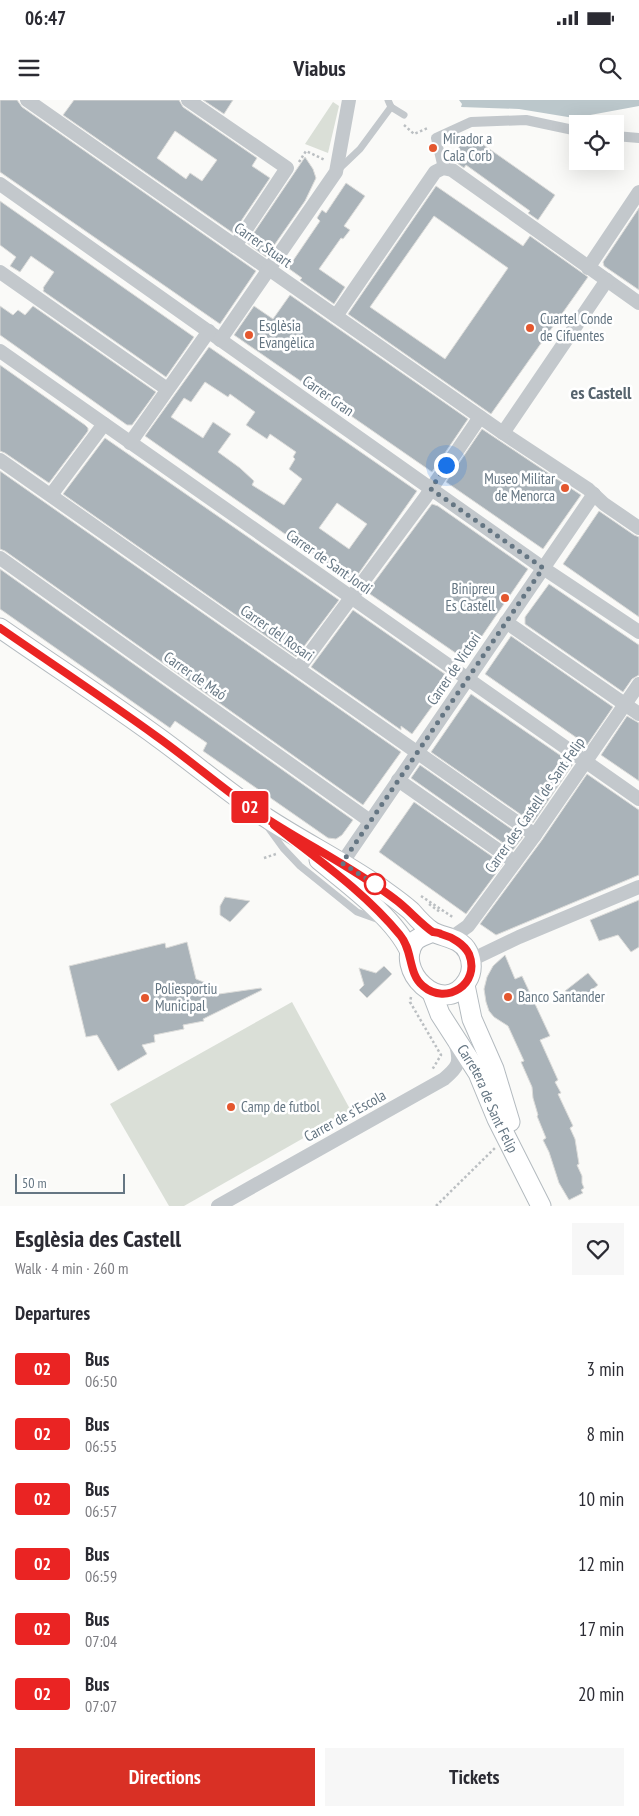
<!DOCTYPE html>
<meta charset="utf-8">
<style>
:root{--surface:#fff;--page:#f7f7f7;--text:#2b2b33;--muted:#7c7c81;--accent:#d93025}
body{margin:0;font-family:"PT Sans Narrow",sans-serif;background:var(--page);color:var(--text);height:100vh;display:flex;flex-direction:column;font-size:19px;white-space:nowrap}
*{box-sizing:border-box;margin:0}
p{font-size:16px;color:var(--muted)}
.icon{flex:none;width:28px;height:28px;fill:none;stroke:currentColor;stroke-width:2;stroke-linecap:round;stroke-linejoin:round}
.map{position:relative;height:1106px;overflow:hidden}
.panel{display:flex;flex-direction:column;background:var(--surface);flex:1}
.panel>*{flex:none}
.badge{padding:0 10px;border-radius:4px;font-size:18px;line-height:32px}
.buttons{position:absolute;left:569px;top:15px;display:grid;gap:10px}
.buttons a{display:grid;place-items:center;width:55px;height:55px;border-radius:0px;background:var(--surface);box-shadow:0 5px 20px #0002;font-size:25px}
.scale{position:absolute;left:15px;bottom:12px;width:110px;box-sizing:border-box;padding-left:5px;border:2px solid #657683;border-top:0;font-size:14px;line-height:18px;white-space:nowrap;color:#657683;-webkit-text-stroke:4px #fff;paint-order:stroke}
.you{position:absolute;width:25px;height:25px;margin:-12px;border:4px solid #fff;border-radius:50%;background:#1a73e8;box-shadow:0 0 0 8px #1a73e833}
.map>.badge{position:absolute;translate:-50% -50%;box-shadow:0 0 0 2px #fff}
h2{padding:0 15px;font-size:19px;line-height:45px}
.round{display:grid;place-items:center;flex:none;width:52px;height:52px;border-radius:0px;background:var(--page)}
.head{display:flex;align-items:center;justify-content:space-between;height:85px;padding:0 15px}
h1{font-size:24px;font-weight:600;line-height:38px}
.action{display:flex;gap:10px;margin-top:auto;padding:10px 15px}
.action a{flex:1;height:58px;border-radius:0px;background:var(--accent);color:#fff;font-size:20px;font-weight:600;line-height:58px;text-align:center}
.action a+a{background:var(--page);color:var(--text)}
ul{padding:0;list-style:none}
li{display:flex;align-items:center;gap:15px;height:65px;padding:0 15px}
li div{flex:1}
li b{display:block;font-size:19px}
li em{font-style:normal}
li .badge{min-width:55px;font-weight:700;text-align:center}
.status{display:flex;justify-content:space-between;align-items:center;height:35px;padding:0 25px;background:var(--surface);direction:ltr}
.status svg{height:14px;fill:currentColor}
header{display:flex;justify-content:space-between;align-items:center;height:65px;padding:0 15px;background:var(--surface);font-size:22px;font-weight:600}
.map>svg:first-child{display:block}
</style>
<div class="status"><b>06:47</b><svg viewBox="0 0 49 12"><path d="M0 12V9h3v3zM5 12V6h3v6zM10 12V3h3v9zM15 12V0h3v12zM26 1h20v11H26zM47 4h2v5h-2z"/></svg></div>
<header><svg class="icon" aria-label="menu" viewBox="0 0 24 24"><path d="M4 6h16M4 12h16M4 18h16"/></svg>Viabus<svg class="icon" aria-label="search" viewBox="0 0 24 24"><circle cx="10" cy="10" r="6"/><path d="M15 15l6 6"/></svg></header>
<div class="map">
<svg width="639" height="1106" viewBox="0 0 639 1106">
<rect width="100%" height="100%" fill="#fafaf8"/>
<g fill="#dadfd7">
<polygon points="333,2 339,6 328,53 305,44"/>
<polygon points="292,902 351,1011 184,1106 169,1106 110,1004"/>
</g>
<polygon fill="#bbc7cb" points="459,0 639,0 639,6 574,18 519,9 461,7 462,4"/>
<g fill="#aab3b9" stroke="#dcdcda" fill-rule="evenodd">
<polygon points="0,0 17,0 22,7 256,171 220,224 0,72"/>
<path d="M 74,0 L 179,0 L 183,7 L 257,58 L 252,66 L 270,78 L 233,133 L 63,15 ZM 175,31 L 217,60 L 202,81 L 190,73 L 186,79 L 157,58 Z"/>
<polygon points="203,0 233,0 224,14"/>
<polygon points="471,36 555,95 538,120 528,113 530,111 466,65 464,68 454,61 460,53 456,51 463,42 466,44"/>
<polygon points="305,57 313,69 316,78 305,101 266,157 247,143"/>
<polygon points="346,83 365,96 344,126 350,130 343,139 341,138 319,169 345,187 334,204 300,180 302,178 288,168 320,121 317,118 322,110 326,113"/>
<path d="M 436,86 L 523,146 L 530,136 L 588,177 L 491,314 L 348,214 ZM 434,116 L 508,168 L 445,259 L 370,207 Z"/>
<polygon points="0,101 194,237 166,277 43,191 44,189 43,188 54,172 31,156 20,172 10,166 16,157 0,145"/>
<polygon points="639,108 639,190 604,166 603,162"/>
<polygon points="290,195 468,319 432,372 234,235 254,206 273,219"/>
<polygon points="0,206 13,215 18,210 25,215 33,206 156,292 132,325 127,325 0,235"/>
<path d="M 209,247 L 417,391 L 354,480 L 351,480 L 342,474 L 145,336 ZM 205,282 L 228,297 L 230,294 L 255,312 L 246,325 L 267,339 L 270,334 L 296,352 L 293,357 L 295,359 L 289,369 L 302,379 L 284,405 L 252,385 L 254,381 L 240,368 L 218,352 L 231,334 L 213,322 L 203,338 L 171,317 L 184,298 L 191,302 ZM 337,403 L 367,424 L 349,449 L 319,428 Z"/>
<polygon points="0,265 85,325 88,328 88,331 49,383 5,353 0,351"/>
<polygon points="482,329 581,395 543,449 446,382"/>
<polygon points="105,338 339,500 296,557 63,394"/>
<polygon points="0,371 401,652 363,705 5,451 0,449"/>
<polygon points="432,404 438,406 528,469 469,555 464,551 460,556 367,492"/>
<polygon points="599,411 634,435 639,437 639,517 563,464"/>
<polygon points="0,469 353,720 342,735 336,739 328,738 203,651 207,643 175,621 170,628 0,509"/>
<polygon points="549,484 639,545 639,575 632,579 623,592 525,524 525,517"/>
<polygon points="353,510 452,579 412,634 401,626 401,630 311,567"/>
<polygon points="511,536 613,607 587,645 485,574"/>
<polygon points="471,594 573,664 533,723 431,652"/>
<polygon points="627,616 639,623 639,681 601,655"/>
<polygon points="420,665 523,737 513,750 411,678"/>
<polygon points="587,674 639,710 639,775 496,835 480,824 542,740"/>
<polygon points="414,702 503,764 466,814 379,752"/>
<polygon points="225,797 250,801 230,822 220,815 220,806"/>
<polygon points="639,800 639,847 631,852 618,835 599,841 590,820"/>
<polygon points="187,842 196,879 206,883 212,895 261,888 262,890 203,919 204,921 183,925 184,929 154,935 155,942 142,945 147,954 118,971 97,935 86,937 69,866 165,843 166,848"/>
<polygon points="505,855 515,879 522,876 550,936 540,940 558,980 555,982 561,993 558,994 573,1026 570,1028 575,1039 579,1064 577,1065 582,1076 582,1083 584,1088 581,1090 583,1093 569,1100 559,1083 549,1052 543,1040 546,1038 537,1016 538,1015 533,998 532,987 521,962 524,961 508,926 494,917 489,911 486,902 484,889 487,877 493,866"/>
<polygon points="384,866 392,874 367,898 359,890 364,885 359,868 376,873"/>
<polygon points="588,873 598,885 576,903 565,891"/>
</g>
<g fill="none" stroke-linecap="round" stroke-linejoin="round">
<g stroke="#b3babf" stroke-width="21">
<g id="secondary">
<path d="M 0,528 C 53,565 107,600 159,638 C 192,662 224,689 259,713 C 297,739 339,759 378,786 C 389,794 401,802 411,811 C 417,818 425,827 433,832 C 445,838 461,838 468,852 C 472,861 473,872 467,881 C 443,920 391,868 416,840 C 421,836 428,834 433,832"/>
<path d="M 319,760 C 348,784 395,818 410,852"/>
<polyline points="465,885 472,919 494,969 510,1022"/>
<path id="s1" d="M 432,893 L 440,914 L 478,973 L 497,1019 L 541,1106"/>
</g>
</g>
<g stroke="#bbbfc2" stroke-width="2.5" stroke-dasharray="2.5 2.5" stroke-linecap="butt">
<polyline points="404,25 414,34 428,28"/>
<polyline points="299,62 306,51 325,60"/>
<polyline points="264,758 276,754"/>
<polyline points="421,796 454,818"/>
<polyline points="429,804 440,812"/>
<polyline points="411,897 410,902 441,955 432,970"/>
<polyline points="436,1106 495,1048"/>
</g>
<g stroke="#c3c8cc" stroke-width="7">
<polyline points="388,0 391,7"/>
<polyline points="391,7 404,15"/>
<polyline points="338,70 360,49 391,7"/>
<polyline points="267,726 283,748 300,766 357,812 382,821"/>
</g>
<g stroke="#c3c8cc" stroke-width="10">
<polyline points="615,36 639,38"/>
<polyline points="443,68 436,38 471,22 526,20 578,31"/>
</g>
<g stroke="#c3c8cc" stroke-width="14">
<polyline points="27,0 503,333 588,389 604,404 639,428"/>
<polyline points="188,0 287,68 235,146"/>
<polyline points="0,84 543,468 639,532"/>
<polyline points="588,168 639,92"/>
<polyline points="0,172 167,289"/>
<polyline points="336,216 435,72 443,68 452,70 639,203"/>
<polyline points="220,240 336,72 349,0"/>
<polyline points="0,251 639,699"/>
<polyline points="503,333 607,180"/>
<polyline points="130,343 209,231"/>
<polyline points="0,360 535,735"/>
<polyline points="51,395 104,324"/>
<polyline points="0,458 370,721"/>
<polyline points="506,522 639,614"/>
<polyline points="299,568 425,398 480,317"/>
<polyline points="398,680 515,762"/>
<polyline points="342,763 594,394"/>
<polyline points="451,838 468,826 535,735 639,584"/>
<polyline points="471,860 519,837 639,787"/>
<path d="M 218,1106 L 444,979 C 458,967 461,963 456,945"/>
</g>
<use href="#secondary" stroke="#fff" stroke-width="19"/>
</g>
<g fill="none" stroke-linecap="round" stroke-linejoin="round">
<g stroke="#fff" stroke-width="11">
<path id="line" d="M 0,528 C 52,564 105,599 156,636 C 191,661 223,689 258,713 C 303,743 353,767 396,800 C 407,808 423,826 433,832 C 434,832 440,833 441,834 C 452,837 464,844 469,854 C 481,884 446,906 423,886 C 408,874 413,850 400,835 C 365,792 317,759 274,725"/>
</g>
<use href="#line" stroke="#ea2423" stroke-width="8"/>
<polyline stroke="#657683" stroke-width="5" stroke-dasharray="0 9" points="375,784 378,786 342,763 543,468 431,389 446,365"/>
</g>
<g fill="#e4572e" stroke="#fff" stroke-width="2">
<circle cx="433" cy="48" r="5"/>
<circle cx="530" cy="228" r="5"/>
<circle cx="249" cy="235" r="5"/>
<circle cx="565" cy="388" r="5"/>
<circle cx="505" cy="498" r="5"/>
<circle cx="508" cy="897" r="5"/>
<circle cx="145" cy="898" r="5"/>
<circle cx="231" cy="1007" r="5"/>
</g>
<circle fill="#fff" stroke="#ea2423" stroke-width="2.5" cx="375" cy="784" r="10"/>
<g text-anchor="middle" stroke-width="5" stroke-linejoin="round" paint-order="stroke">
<g font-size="15" fill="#657683" stroke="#fff" text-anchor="start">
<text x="443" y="44">Mirador a<tspan x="443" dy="17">Cala Corb</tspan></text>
<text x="540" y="224">Cuartel Conde<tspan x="540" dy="17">de Cifuentes</tspan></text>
<text x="259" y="231">Esglèsia<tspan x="259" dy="17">Evangèlica</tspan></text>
<text x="555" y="384" text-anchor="end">Museo Militar<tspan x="555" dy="17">de Menorca</tspan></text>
<text x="495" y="494" text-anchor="end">Binipreu<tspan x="495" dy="17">Es Castell</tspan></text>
<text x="155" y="894">Poliesportiu<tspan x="155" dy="17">Municipal</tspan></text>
<text x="518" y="902">Banco Santander</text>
<text x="241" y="1012">Camp de futbol</text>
</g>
<g font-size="15" fill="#657683" stroke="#fff">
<text transform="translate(263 145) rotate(35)" y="5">Carrer Stuart</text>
<text transform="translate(328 296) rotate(35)" y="5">Carrer Gran</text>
<text transform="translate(329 462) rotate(35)" y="5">Carrer de Sant Jordi</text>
<text transform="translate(277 533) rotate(35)" y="5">Carrer del Rosari</text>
<text transform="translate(454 569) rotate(-56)" y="5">Carrer de Victori</text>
<text transform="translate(195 576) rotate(35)" y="5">Carrer de Maó</text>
<text transform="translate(535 705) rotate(-55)" y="5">Carrer des Castell de Sant Felip</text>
<text dy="5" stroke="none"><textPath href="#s1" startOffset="120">Carretera de Sant Felip</textPath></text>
<text transform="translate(345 1016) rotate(-29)" y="5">Carrer de s'Escola</text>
</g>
<g font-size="18" font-weight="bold" fill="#57646e" stroke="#fff">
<text x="601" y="299">es Castell</text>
</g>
</g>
</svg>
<div class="buttons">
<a><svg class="icon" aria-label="locate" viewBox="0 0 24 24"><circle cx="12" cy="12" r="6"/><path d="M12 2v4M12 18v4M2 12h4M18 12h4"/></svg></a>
</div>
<div class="scale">50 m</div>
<div class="you" style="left:446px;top:365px"></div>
<b class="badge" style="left:250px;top:707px;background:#ea2423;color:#fff">02</b>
</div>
<section class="panel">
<div class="head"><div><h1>Esglèsia des Castell</h1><p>Walk · 4 min · 260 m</p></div><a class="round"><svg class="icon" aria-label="heart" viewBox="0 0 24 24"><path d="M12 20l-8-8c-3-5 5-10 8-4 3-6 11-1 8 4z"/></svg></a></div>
<h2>Departures</h2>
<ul>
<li><span class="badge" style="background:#ea2423;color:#fff">02</span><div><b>Bus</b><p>06:50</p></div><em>3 min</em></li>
<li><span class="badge" style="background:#ea2423;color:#fff">02</span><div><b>Bus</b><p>06:55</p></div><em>8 min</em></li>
<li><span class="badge" style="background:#ea2423;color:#fff">02</span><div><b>Bus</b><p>06:57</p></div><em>10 min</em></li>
<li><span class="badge" style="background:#ea2423;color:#fff">02</span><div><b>Bus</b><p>06:59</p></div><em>12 min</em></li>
<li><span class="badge" style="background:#ea2423;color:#fff">02</span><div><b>Bus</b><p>07:04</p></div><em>17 min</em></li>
<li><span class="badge" style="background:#ea2423;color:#fff">02</span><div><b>Bus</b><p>07:07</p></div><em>20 min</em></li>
</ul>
<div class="action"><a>Directions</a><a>Tickets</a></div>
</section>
